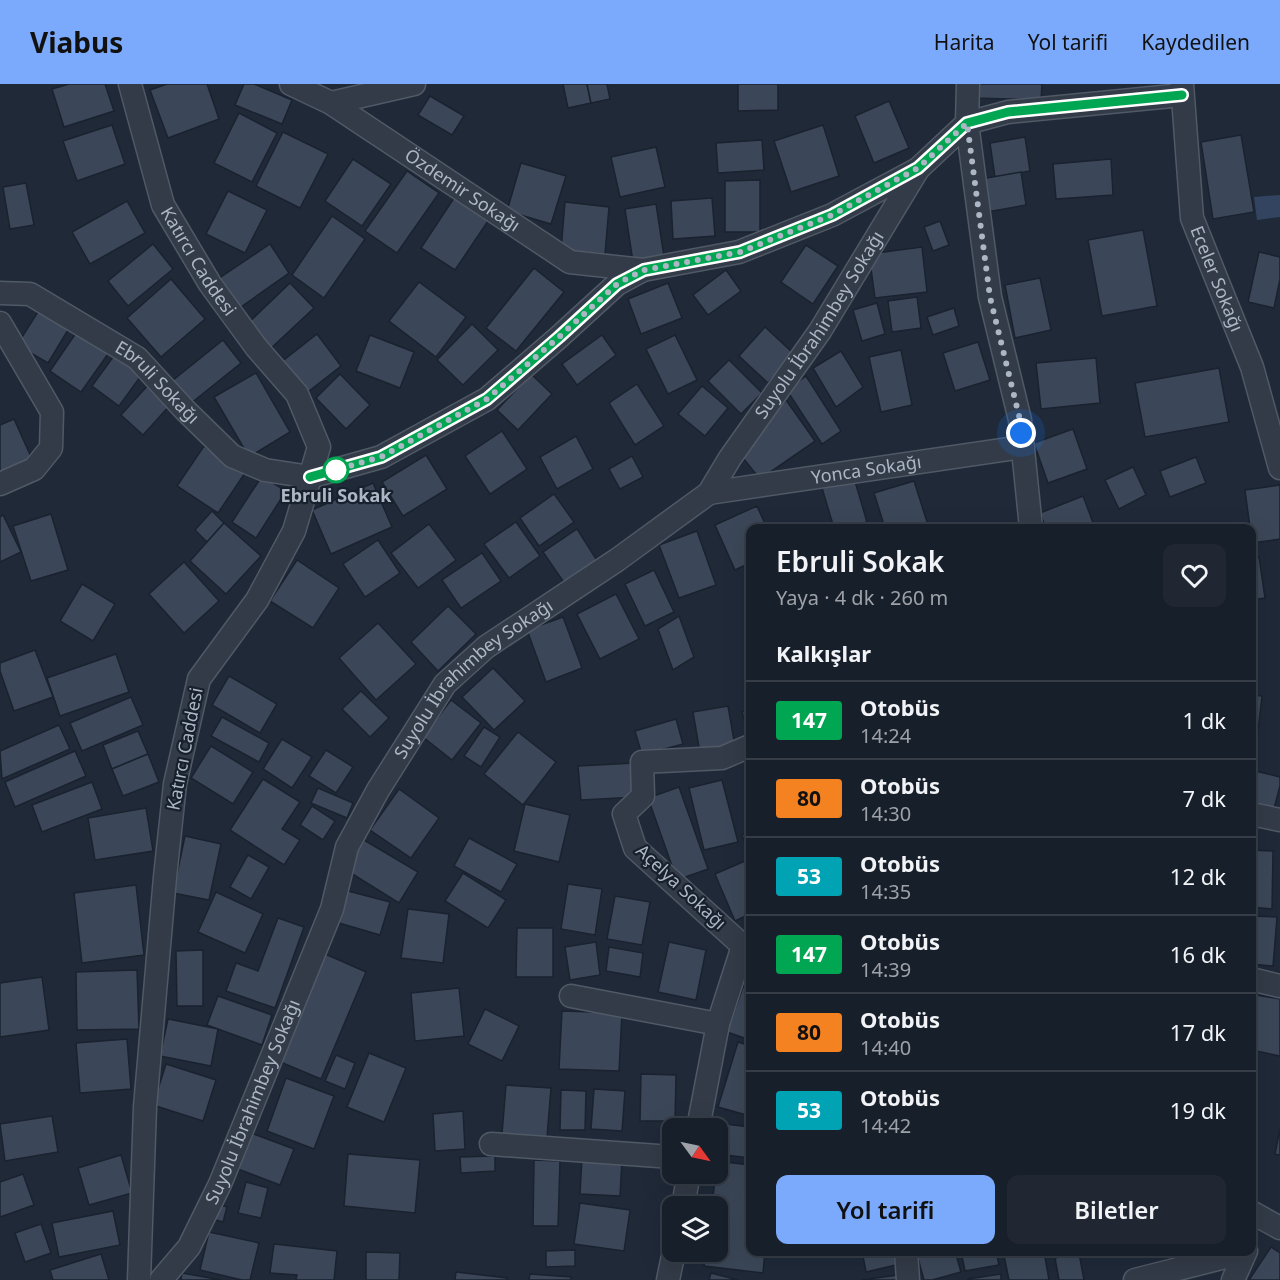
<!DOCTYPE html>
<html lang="tr">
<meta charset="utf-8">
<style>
:root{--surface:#171f2a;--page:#202732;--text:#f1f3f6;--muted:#9ea2a8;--line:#363d47;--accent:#7baafc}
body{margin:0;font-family:"Noto Sans",sans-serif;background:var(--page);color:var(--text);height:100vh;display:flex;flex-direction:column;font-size:22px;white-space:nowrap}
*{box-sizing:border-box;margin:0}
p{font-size:20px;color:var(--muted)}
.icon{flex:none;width:33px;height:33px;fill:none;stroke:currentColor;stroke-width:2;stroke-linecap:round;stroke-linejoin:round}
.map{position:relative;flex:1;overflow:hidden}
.side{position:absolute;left:746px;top:440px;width:510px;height:732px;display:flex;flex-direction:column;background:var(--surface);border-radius:12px;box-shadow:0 6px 24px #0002,0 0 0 2px var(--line)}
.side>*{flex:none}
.badge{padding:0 12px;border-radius:4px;font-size:21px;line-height:39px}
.needle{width:39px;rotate:123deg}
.buttons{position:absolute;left:662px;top:1034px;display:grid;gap:12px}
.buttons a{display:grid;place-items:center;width:66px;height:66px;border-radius:12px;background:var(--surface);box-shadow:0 6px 24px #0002,0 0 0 2px var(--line);font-size:30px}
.you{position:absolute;width:30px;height:30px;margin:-15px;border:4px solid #fff;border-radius:50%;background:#1a73e8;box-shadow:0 0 0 9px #1a73e833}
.map>.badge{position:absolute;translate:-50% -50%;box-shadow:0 0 0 3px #fff}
h2{padding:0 30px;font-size:22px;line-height:54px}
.round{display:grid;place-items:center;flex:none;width:63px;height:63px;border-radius:12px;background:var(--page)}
.headline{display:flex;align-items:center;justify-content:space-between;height:102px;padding:0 30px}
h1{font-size:28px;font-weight:600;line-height:45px}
.cta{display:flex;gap:12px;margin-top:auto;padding:12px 30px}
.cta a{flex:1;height:69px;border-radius:12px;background:var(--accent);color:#111;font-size:24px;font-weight:600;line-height:69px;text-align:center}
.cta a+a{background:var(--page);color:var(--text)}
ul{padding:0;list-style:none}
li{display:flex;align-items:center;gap:18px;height:78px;padding:0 30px;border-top:2px solid var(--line)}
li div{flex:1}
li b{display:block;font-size:22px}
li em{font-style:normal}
li .badge{min-width:66px;font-weight:700;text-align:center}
header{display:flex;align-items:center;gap:36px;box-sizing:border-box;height:84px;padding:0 30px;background:var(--accent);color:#111}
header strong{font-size:28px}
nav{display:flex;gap:33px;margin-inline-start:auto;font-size:21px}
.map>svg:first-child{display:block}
</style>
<header>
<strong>Viabus</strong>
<nav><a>Harita</a><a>Yol tarifi</a><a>Kaydedilen</a></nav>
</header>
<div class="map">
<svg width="1280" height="1196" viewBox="0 0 1280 1196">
<rect width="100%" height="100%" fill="#1f2938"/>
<polygon fill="#324460" points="1280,111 1280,133 1257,136 1254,113"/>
<g fill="#3b4758" stroke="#1a222f" stroke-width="1.5">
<polygon points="69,0 105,0 114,27 64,43 52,5"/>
<polygon points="167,0 207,0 219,35 168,54 150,6"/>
<polygon points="244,0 254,0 292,16 282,40 235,21"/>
<polygon points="563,0 587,0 591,19 568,24"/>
<polygon points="587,0 607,0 610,15 591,19"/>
<polygon points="738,0 778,0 778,26 738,27"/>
<polygon points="974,0 1042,0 1041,16 974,14"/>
<polygon points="430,12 464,32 452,51 418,31"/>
<polygon points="889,17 909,64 874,79 855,32"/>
<polygon points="239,29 277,49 252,98 214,79"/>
<polygon points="112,41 125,80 77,97 63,57"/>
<polygon points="823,41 839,92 791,108 774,57"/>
<polygon points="283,48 328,70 300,124 256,102"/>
<polygon points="1241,51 1254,128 1213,135 1201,58"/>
<polygon points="1025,53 1030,87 995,93 990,59"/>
<polygon points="762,56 764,86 718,89 716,59"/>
<polygon points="656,63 665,103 620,113 611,73"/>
<polygon points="353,75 391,100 362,142 325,117"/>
<polygon points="1111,75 1113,111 1056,115 1053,80"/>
<polygon points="521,79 566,92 551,140 507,127"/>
<polygon points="407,87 439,109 397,169 365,147"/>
<polygon points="1021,88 1026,121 987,128 981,95"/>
<polygon points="760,96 760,148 725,148 725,97"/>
<polygon points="26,99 34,141 10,145 3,103"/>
<polygon points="228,107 267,126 245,169 206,150"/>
<polygon points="454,114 488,137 455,186 421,164"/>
<polygon points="712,114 715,152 673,155 671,117"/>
<polygon points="127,117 145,149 90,180 72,148"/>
<polygon points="565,118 609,123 605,170 561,166"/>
<polygon points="656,120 664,173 633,178 625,125"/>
<polygon points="332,132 365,155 324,214 292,191"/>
<polygon points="940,137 949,161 933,167 924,143"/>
<polygon points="1143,146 1157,222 1102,232 1088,156"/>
<polygon points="153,160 173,185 128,222 108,197"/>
<polygon points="270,160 289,189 238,225 218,195"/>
<polygon points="806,161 838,182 813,220 781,198"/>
<polygon points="922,163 927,208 875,214 869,170"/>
<polygon points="1259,168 1280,173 1280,195 1274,224 1248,218"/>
<polygon points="534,184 564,208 516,267 486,244"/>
<polygon points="726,186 741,207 708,231 693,211"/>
<polygon points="1040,194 1051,246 1015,254 1005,201"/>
<polygon points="171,195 205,235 161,273 127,234"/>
<polygon points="419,198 466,233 436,273 389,237"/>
<polygon points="290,199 314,224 268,267 245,242"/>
<polygon points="668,199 682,234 641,250 628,215"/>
<polygon points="917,213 921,244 892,248 888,217"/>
<polygon points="877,219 885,250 862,257 853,226"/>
<polygon points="41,223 71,241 48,279 17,261"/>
<polygon points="954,224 959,242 933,251 927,233"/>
<polygon points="472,240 498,266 463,301 437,276"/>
<polygon points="765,243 794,270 768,299 739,272"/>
<polygon points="76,249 108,270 81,308 50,287"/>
<polygon points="317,250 341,282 304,311 280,279"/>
<polygon points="370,251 414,268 400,304 356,287"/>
<polygon points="602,251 616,271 577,301 562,280"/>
<polygon points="675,251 697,296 668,310 646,265"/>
<polygon points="223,256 241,279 190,320 172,297"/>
<polygon points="978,258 990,296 955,307 943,269"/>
<polygon points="901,266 912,321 881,328 869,273"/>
<polygon points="841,267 863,303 836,323 813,284"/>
<polygon points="116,269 143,289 119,322 92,302"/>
<polygon points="1096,274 1100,319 1041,325 1036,279"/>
<polygon points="729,276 762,309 741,330 708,297"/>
<polygon points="1219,284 1229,338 1145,353 1135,299"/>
<polygon points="256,289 290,348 249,373 214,313"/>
<polygon points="340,290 370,321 346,345 316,314"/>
<polygon points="531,290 552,310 518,346 497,326"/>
<polygon points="806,292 841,347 822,360 786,305"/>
<polygon points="150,299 172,319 143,351 121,331"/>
<polygon points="637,300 664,342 635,361 609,319"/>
<polygon points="702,302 728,324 705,352 678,330"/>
<polygon points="786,316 815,357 760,395 739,369"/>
<polygon points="14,335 32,375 0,391 0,341"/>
<polygon points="1073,345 1087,385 1048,399 1034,359"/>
<polygon points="502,347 527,385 490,410 465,372"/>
<polygon points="576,352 593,385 557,405 540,373"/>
<polygon points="204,362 245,389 218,429 177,402"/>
<polygon points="426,371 447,405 403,432 382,398"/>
<polygon points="632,372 643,393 620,405 609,385"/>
<polygon points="1196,373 1206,399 1170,413 1160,387"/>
<polygon points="1133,383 1146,411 1119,425 1105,396"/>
<polygon points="262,392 286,407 256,454 232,438"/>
<polygon points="854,394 867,438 847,444 834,444 822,404"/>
<polygon points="914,397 929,444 885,444 874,409"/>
<polygon points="373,399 392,443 331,470 312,426"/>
<polygon points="1280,401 1280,455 1252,459 1245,406"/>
<polygon points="554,410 574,438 539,462 520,434"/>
<polygon points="1083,412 1095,444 1046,444 1040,429"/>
<polygon points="757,422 767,444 750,444 750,479 735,486 715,441"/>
<polygon points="212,427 224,439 207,458 195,446"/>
<polygon points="51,430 68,486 31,497 13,442"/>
<polygon points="3,431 21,468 0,478 0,433"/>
<polygon points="516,438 540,472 509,494 484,460"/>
<polygon points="224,439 261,472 226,510 190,477"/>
<polygon points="429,440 456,476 418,504 391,469"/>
<polygon points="577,445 598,478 565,500 543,468"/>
<polygon points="697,447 716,501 679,514 659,461"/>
<polygon points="378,456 400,489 365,513 343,480"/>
<polygon points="482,469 501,497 461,524 442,496"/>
<polygon points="1259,473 1265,514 1251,516 1251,474"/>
<polygon points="297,476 339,504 313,544 270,517"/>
<polygon points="184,478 219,517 184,549 149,510"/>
<polygon points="654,486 674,528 645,542 625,500"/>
<polygon points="82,500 115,520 93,557 60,537"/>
<polygon points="616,510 639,555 600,575 577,530"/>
<polygon points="448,522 476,550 438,587 411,558"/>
<polygon points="679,532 694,573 673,586 658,545"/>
<polygon points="563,533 582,584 546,598 527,546"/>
<polygon points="378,539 416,580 376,616 339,574"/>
<polygon points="35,566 53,613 14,627 0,587 0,579"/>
<polygon points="116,570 129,608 60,632 47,594"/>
<polygon points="493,584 525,617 494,646 462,613"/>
<polygon points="229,592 277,620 260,649 212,621"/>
<polygon points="361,607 389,634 370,653 342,625"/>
<polygon points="1251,611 1262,612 1257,655 1251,654"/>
<polygon points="131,613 143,641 82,667 70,639"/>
<polygon points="451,616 481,639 452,676 423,653"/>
<polygon points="728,622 735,662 700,669 693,628"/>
<polygon points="750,626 750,653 742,628"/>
<polygon points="222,633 269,659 259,678 211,652"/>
<polygon points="676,635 683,660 642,671 635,647"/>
<polygon points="59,641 70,665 2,695 0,667"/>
<polygon points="484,643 500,653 481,683 464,672"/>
<polygon points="138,647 148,670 112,685 103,661"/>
<polygon points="518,648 556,678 523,721 484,690"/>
<polygon points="282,655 312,673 292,704 263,685"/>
<polygon points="211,662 253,688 233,720 191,694"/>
<polygon points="326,666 353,683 336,709 309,692"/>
<polygon points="75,667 86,692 15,723 5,698"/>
<polygon points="148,670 159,698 123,712 112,685"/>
<polygon points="635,679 637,713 581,716 578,682"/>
<polygon points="1251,686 1280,693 1280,702 1273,728 1251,722"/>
<polygon points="263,695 300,718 282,745 300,756 284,781 230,746"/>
<polygon points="722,696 738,758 704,766 689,704"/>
<polygon points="92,698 102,725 42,748 32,721"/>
<polygon points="679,703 708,785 677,796 648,714"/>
<polygon points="318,704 353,719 347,734 311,719"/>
<polygon points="399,705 439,734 411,774 370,746"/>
<polygon points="525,720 570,731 559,778 514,767"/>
<polygon points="312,722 335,737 323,756 300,741"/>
<polygon points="146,724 153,767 95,776 88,734"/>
<polygon points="750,748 750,773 742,751"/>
<polygon points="185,752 221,760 209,816 173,809"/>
<polygon points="469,754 517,780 501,808 454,782"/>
<polygon points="364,756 418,788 399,819 346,786"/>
<polygon points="1251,766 1273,767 1272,825 1251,823"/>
<polygon points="248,771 269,783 251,815 230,803"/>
<polygon points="745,777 750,789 750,830 735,837 715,790"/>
<polygon points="463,789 506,816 488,844 445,817"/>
<polygon points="568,800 602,805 595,851 561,845"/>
<polygon points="136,801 144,871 82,879 74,809"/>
<polygon points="348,807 390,818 380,851 339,839"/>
<polygon points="216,808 263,830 245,869 198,848"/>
<polygon points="615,812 650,818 642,861 607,855"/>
<polygon points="408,825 449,830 443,879 401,874"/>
<polygon points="1251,832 1277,833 1273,882 1251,880"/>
<polygon points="278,834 304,843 275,924 226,907 236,879 258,887"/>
<polygon points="517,844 553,844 553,893 516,893"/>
<polygon points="596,858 600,891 570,896 565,863"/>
<polygon points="669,858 706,866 696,916 658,908"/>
<polygon points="609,863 643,869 640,893 606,887"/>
<polygon points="203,866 203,922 177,922 176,867"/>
<polygon points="323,869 366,888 321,995 278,977"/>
<polygon points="137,886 139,945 77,946 76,888"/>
<polygon points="42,893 49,946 0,953 0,899"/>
<polygon points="746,895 750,896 750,956 727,948"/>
<polygon points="459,904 464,952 415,957 411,909"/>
<polygon points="1256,911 1280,915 1280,972 1251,966 1251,936"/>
<polygon points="218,912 272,931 262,961 207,941"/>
<polygon points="485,925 519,942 502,977 468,960"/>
<polygon points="562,927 622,929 619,987 559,985"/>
<polygon points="168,935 218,945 211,982 160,972"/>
<polygon points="127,955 131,1005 80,1009 76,959"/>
<polygon points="738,958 750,962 750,1032 718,1023"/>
<polygon points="369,969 406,984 384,1038 347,1023"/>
<polygon points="336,971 355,979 345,1005 325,997"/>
<polygon points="166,980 216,996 203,1037 153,1021"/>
<polygon points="641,990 676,991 675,1037 640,1037"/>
<polygon points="286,994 334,1012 314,1065 267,1047"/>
<polygon points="506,1001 551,1004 547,1053 502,1050"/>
<polygon points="594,1005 625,1007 622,1047 591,1045"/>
<polygon points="561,1006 586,1007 585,1046 560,1046"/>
<polygon points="1251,1025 1257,1026 1251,1062"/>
<polygon points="463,1027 465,1065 435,1067 433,1030"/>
<polygon points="52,1032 58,1068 5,1077 0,1040"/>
<polygon points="717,1039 750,1043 750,1074 717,1070"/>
<polygon points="1280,1045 1280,1071 1275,1070"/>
<polygon points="251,1049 294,1065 280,1101 238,1085"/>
<polygon points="348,1070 420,1076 415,1129 344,1122"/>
<polygon points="121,1071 132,1109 89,1121 78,1084"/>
<polygon points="495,1072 495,1087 461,1089 460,1073"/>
<polygon points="582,1074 622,1076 620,1112 580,1110"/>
<polygon points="534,1076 560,1077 558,1142 533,1142"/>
<polygon points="717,1077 750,1081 750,1167 765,1167 763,1189 704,1182 706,1167 717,1167 717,1122 712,1122"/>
<polygon points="23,1090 34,1121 0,1133 0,1098"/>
<polygon points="246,1098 268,1104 261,1134 238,1129"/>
<polygon points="580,1119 630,1126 624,1167 574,1160"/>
<polygon points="217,1120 227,1123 223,1138 212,1135"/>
<polygon points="113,1127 120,1161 59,1173 52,1139"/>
<polygon points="41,1140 51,1169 25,1178 15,1149"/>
<polygon points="209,1148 259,1159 250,1196 242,1196 200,1186"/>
<polygon points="274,1160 337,1167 334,1196 296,1196 297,1191 270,1189"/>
<polygon points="1271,1163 1280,1169 1280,1196 1249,1196"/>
<polygon points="575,1166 575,1182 546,1183 546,1167"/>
<polygon points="862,1167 893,1167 896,1181 866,1188"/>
<polygon points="916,1167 955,1167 961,1188 932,1196 924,1196"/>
<polygon points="961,1167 996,1167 999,1181 965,1187"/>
<polygon points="1003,1167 1044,1167 1049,1196 1009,1196"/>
<polygon points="1158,1167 1181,1167 1173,1178"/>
<polygon points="366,1168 400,1169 399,1196 366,1196"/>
<polygon points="1079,1169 1084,1196 1059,1196 1055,1174"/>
<polygon points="101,1170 109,1196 53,1196 50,1186"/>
<polygon points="456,1188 507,1194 507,1196 455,1196"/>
<polygon points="182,1189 221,1196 181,1196"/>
<polygon points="711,1189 738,1196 709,1196"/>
<polygon points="530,1190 571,1193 571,1196 529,1196"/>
<polygon points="1001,1190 1001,1196 968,1196 968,1195"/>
<polygon points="898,1191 899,1196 862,1196"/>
</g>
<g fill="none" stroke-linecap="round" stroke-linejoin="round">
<g stroke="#505966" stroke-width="25">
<g id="minor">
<path id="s1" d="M 130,0 L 163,121 L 210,200 L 256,263 L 297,310 L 319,363 L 294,447 L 257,516 L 199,595 L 175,700 L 165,793 L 145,1023 L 139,1196"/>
<path id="s2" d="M 291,0 L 331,19 L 570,178 L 643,186"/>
<polyline points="968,0 967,39 990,213 1020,336 1031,444"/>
<path id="s3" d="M 1182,0 L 1192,134 L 1252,283 L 1280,384"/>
<polyline points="331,19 414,0"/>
<path id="s4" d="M 0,209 L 30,210 L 137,274 L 185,326 L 232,372 L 265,386 L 310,393 L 381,373 L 487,315 L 559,253 L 617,200 L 643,186 L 739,168 L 832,131 L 918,85 L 967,39 L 1008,28 L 1182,11"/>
<polyline points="0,239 52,328 51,364 34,385 0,400"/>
<path id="s5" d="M 709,409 L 1023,363"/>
<polyline points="1251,730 1280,736"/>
<polyline points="743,862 635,764 624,730 643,712 642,678 722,674 750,662"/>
<polyline points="1251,895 1280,902"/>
<polyline points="571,912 718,940"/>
<polyline points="698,1044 718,940 743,862 750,860"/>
<polyline points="491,1060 672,1073"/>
<polyline points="683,1122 689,1089"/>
<polyline points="1251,1128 1280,1144"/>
<polyline points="906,1167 908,1196"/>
<path id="s6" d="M 161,1196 L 189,1163 L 220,1100 L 332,825 L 347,763 L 378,706 L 445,600 L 486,563 L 617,476 L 709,409 L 730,374 L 820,247 L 918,85"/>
<polyline points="668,1196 674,1167"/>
<polyline points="1135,1196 1245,1168"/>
<polyline points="1233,1196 1246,1167"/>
</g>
</g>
<use href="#minor" stroke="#333b48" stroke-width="22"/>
</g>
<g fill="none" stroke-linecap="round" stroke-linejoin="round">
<g stroke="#fff" stroke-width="14">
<polyline id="line" points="310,393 381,373 487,315 559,253 617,200 644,186 740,168 832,131 918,84 967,39 1008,28 1182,11"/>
</g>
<use href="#line" stroke="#00a651" stroke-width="9"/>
<polyline stroke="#adb6c5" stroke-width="6" stroke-dasharray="0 10.8" points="336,386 328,388 381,373 487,315 559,253 617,200 630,193 644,186 740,168 832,131 918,84 967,39 990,213 1020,336 1021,349"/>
</g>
<circle fill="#fff" stroke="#00a651" stroke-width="3" cx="336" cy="386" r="12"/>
<g text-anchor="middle" stroke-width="4.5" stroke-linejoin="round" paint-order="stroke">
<g font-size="18" fill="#adb6c5" stroke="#18202d">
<text dy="6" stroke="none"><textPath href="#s2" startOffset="202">Özdemir Sokağı</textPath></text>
<text dy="6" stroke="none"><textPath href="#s1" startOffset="192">Katırcı Caddesi</textPath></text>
<text dy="6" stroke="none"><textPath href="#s3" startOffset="200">Eceler Sokağı</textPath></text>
<text dy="6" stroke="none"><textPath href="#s6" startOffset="1192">Suyolu İbrahimbey Sokağı</textPath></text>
<text dy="6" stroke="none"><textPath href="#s4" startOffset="186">Ebruli Sokağı</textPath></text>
<text dy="6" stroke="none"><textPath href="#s5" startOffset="159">Yonca Sokağı</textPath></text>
<text dy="6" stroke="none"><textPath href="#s6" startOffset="688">Suyolu İbrahimbey Sokağı</textPath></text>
<text transform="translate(185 665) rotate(-79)" y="6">Katırcı Caddesi</text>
<text transform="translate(681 803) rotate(43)" y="6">Açelya Sokağı</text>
<text dy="6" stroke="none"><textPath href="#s6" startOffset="202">Suyolu İbrahimbey Sokağı</textPath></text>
</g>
<g font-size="18" font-weight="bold" fill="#adb6c5" stroke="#18202d">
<text x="336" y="418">Ebruli Sokak</text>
</g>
</g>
</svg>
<div class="buttons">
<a><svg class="needle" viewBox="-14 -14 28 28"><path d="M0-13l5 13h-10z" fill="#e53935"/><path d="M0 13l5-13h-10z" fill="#9ea2a8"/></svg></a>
<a><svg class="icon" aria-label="layers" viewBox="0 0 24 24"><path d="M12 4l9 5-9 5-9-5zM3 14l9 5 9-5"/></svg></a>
</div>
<div class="you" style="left:1021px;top:349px"></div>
<section class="side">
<div class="headline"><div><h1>Ebruli Sokak</h1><p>Yaya · 4 dk · 260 m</p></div><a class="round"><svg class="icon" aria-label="heart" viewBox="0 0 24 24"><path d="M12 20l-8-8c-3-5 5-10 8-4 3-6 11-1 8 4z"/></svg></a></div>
<h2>Kalkışlar</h2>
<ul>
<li><span class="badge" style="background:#00a651;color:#fff">147</span><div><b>Otobüs</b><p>14:24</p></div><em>1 dk</em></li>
<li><span class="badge" style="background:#f58220;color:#111">80</span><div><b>Otobüs</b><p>14:30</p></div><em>7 dk</em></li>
<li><span class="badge" style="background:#00a3b4;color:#fff">53</span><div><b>Otobüs</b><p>14:35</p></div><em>12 dk</em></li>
<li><span class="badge" style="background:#00a651;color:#fff">147</span><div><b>Otobüs</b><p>14:39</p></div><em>16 dk</em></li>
<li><span class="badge" style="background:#f58220;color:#111">80</span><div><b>Otobüs</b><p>14:40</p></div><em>17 dk</em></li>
<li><span class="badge" style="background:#00a3b4;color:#fff">53</span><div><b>Otobüs</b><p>14:42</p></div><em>19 dk</em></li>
</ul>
<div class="cta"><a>Yol tarifi</a><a>Biletler</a></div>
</section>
</div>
